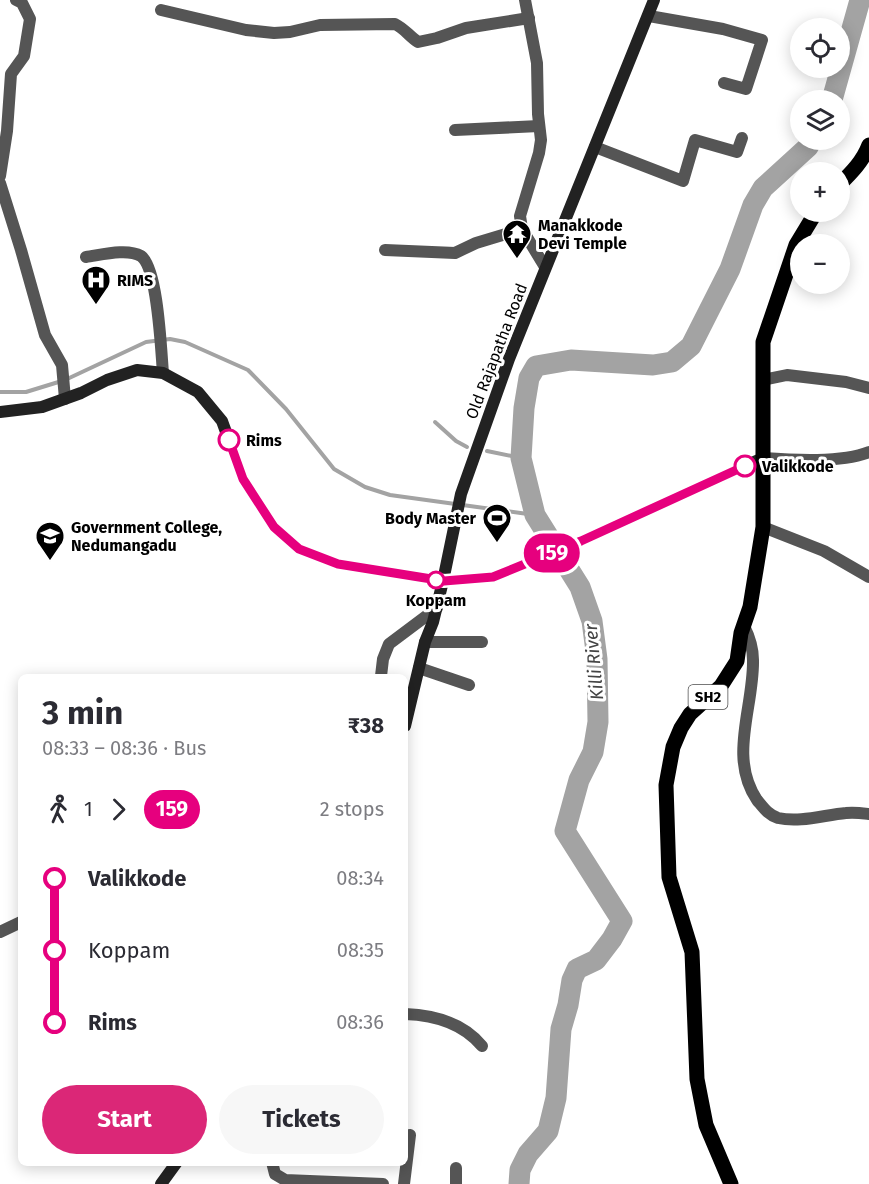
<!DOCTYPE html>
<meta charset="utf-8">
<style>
:root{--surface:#fff;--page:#f7f7f7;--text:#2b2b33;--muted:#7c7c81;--accent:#db2777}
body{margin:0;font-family:"Fira Sans",sans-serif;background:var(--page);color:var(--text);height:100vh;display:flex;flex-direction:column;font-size:22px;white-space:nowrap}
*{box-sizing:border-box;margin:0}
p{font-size:20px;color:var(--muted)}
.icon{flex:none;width:33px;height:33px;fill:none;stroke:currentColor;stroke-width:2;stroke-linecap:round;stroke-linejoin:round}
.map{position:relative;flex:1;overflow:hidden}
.drawer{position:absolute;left:18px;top:674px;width:390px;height:492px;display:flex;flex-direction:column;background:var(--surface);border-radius:9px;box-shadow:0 3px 15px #0003}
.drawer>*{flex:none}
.badge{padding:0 12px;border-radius:20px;font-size:21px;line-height:39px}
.fabs{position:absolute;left:790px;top:18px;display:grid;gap:12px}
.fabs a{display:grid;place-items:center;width:60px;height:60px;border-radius:50%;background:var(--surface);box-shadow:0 3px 15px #0003;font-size:30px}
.map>.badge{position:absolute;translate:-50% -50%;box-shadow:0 0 0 3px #fff}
.legs{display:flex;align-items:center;gap:9px;height:66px;padding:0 24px;font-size:20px}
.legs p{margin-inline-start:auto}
.head{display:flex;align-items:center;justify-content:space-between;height:102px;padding:0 24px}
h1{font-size:33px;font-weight:700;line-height:45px}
.action{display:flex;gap:12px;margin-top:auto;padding:12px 24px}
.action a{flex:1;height:69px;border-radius:36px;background:var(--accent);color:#fff;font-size:24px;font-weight:700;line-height:69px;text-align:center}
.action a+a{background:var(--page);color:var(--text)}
ul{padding:0 24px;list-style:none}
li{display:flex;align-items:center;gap:21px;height:72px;font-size:22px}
li i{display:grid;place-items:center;width:9px;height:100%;margin:0 8px;background:currentColor}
li i::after{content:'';width:15px;height:15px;margin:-8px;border:4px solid;border-radius:50%;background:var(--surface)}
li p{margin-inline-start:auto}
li:first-child i{background:linear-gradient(#0000 50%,currentColor 0)}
li:last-child i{background:linear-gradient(currentColor 50%,#0000 0)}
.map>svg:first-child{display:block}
</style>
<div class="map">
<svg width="869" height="1184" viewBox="0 0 869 1184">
<rect width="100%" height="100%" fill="#fff"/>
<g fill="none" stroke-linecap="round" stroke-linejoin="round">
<g stroke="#a3a3a3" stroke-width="4">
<polyline points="0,392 26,392 65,380 146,342 170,339 185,342 248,370 286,409 334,469 365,487 390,495 535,515"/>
<polyline points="435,422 456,441 467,447"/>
<polyline points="487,451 521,458"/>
</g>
<g stroke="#a3a3a3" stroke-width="21">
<polyline points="832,100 860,0"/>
<polyline points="519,1184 520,1170 528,1154 548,1131 556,1098 561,1029 568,1005 572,980 577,969 596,960 612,939 622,921 565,831 579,780 593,752 598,722 597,659 592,621 580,587 535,515 521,458 524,408 529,378 536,366 571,360 653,365 672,362 691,346 730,269 753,205 763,188 808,147 812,140"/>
</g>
<g stroke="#555" stroke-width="12">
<polyline points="525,0 537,63 538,114 541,140 539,153 520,216 522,229 545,267"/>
<path d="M 161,10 L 246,30 L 274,33 L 290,32 L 320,25 L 395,24 C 405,29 409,36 418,42 L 437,38 L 466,28 L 529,18"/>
<polyline points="649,16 723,29 762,40 746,89 724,83"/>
<polyline points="455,130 539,126"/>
<polyline points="595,147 683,181 695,140 737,152 742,138"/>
<polyline points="0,176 7,131 11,74 24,56 30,19 22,3 16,0"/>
<polyline points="0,183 21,250 45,335 62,365 65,399"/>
<polyline points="385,250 455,253 476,243 522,229"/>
<path d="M 86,257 C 101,255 127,248 141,256 C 158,268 161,351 163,373"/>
<polyline points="763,380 787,375 846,382 869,388"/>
<path d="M 763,458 C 792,460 842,463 869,452"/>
<polyline points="763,527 824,551 869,577"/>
<path d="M 744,626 C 750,638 753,647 753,660 C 754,707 728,757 757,800 C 763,807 768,815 778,818 C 800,823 824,815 846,813 C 854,812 861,813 869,814"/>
<polyline points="425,642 482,642"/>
<polyline points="419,668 469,685"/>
<polyline points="381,676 383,659 389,644 437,608"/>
<polyline points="0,932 21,922"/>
<path d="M 405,1014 C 434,1015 463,1023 482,1046"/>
<polyline points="272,1162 275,1174 285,1180 383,1184"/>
<polyline points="456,1168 456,1184"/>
<polyline points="404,1184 410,1135"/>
</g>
<g stroke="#222" stroke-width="12">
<polyline points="0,412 42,407 81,393 107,380 137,370 163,373 198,392 222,421 243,479 274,527 299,549 338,564 443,581 493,577 581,541 763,458"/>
<polyline points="405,726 425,642 433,622 443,581 461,494 509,359 654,0"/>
<polyline points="161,1184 177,1162"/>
</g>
<g stroke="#000" stroke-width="15">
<path d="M 840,184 C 852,172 863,161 869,145"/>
<polyline points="731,1184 706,1125 697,1079 692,952 669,877 666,785 673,747 681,728 690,714 721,686 737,661 741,633 750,607 763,527 763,342 796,245 816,212"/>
</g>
</g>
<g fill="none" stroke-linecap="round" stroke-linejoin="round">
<g stroke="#fff" stroke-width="14">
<polyline id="line-1" points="229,440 243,479 274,527 299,549 338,564 444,581 493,577 581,541 745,466"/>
</g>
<use href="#line-1" stroke="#e6007e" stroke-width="9"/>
</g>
<defs>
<g id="temple-pin" transform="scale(1.5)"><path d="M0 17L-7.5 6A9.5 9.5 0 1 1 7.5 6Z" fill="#000" stroke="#fff"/><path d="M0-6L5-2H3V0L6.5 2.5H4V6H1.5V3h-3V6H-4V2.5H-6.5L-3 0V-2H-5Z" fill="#fff"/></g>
<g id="hospital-pin" transform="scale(1.5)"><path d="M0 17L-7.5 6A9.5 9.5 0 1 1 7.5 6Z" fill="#000" stroke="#fff"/><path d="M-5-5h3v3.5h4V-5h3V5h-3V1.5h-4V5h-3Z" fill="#fff"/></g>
<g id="stadium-pin" transform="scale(1.5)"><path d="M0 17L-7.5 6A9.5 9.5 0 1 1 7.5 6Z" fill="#000" stroke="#fff"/><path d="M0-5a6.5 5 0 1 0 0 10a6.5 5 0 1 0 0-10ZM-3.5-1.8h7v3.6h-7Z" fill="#fff"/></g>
<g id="university-pin" transform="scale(1.5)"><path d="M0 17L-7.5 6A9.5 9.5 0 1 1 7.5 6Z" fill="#000" stroke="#fff"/><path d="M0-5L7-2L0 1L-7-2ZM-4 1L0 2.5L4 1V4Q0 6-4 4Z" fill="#fff"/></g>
</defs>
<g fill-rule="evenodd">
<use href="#temple-pin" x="517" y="234"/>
<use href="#hospital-pin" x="96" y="280"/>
<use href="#stadium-pin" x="497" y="518"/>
<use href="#university-pin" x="50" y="536"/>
</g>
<g fill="#fff" stroke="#e6007e" stroke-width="3">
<circle cx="229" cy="440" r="10"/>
<circle cx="745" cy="466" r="10"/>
<circle cx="436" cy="580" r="8"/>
</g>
<g text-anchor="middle" stroke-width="6" stroke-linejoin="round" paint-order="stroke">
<rect fill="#fff" stroke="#4c4c4c" stroke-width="1.5" x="688.5" y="685" width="39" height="24" rx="4.5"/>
<g font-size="15" font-weight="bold" fill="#000">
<text x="708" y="702">SH2</text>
</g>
<g font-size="16" font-weight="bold" fill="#000" stroke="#fff" text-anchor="start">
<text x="538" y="231">Manakkode<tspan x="538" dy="18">Devi Temple</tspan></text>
<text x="117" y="286">RIMS</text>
<text x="476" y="524" text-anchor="end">Body Master</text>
<text x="71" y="533">Government College,<tspan x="71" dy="18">Nedumangadu</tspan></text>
</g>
<g font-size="16" fill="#000" stroke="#fff">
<text transform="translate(496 351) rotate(-69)" y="6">Old Rajapatha Road</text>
</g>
<g font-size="16" font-weight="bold" fill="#000" stroke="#fff" text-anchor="start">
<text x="246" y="446">Rims</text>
<text x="762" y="472">Valikkode</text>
<text x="436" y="606" text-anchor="middle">Koppam</text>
</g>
<g font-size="18" font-style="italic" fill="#444" stroke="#fff">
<text transform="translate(594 662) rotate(-95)" y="6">Killi River</text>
</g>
</g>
</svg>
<div class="fabs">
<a><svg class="icon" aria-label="locate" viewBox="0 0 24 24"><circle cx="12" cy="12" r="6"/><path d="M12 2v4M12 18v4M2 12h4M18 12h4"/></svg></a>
<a><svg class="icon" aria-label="layers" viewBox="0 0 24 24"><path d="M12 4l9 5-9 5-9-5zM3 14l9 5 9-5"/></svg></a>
<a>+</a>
<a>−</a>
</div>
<b class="badge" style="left:552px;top:553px;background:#e6007e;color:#fff">159</b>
<section class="drawer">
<div class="head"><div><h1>3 min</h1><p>08:33 – 08:36 · Bus</p></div><b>₹38</b></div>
<div class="legs"><svg class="icon" aria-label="walk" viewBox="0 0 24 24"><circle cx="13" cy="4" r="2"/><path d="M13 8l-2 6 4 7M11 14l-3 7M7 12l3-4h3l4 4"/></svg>1<svg class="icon" aria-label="forward" viewBox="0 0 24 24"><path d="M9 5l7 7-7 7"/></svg><b class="badge" style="background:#e6007e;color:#fff">159</b><p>2 stops</p></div>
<ul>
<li><i style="color:#e6007e"></i><b>Valikkode</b><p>08:34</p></li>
<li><i style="color:#e6007e"></i><span>Koppam</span><p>08:35</p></li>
<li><i style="color:#e6007e"></i><b>Rims</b><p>08:36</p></li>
</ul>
<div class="action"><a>Start</a><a>Tickets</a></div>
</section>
</div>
